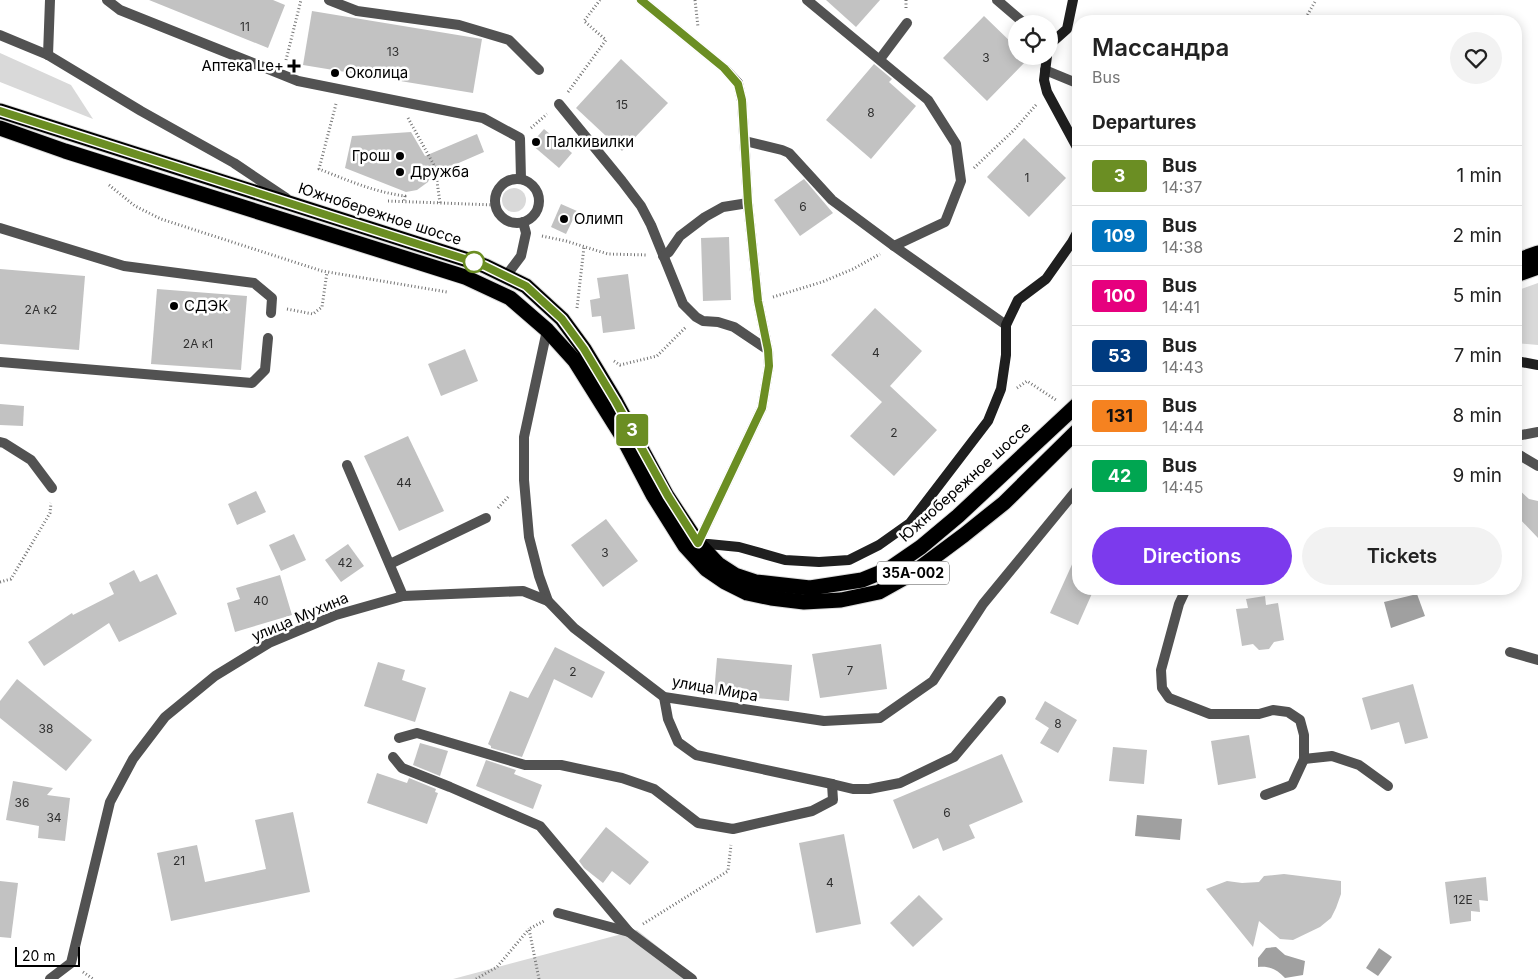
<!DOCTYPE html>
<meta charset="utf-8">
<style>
:root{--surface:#fff;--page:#f2f2f2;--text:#222;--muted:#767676;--line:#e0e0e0;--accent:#7c3aed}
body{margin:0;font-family:Inter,sans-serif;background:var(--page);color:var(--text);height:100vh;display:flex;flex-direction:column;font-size:19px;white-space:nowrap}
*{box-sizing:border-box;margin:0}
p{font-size:16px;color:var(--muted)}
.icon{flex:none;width:28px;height:28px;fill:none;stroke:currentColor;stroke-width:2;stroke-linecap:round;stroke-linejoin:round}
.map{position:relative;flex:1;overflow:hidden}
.details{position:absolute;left:1072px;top:15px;width:450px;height:580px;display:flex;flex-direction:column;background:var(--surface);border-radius:20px;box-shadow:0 2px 12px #0003}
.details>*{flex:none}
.badge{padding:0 10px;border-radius:4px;font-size:18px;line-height:32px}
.fabs{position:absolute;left:1008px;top:15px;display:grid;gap:10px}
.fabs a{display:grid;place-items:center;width:50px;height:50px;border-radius:50%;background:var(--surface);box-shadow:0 2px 12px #0003;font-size:25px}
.scale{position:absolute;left:15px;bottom:12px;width:65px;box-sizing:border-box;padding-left:5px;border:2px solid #000;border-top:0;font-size:14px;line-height:18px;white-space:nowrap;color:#000;-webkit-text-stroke:4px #fff;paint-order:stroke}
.map>.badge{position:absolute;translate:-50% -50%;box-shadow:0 0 0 2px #fff}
h2{padding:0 20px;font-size:19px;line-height:45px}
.round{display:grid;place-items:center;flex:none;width:52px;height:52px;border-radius:26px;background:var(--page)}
.head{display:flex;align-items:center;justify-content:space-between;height:85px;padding:0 20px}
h1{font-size:24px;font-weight:600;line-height:38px}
.cta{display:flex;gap:10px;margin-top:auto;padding:10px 20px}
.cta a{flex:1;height:58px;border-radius:30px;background:var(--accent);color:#fff;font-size:20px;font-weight:600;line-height:58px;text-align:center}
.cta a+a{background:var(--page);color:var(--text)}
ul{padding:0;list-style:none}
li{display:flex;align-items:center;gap:15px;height:60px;padding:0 20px;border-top:1px solid var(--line)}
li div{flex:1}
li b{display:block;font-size:19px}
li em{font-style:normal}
li .badge{min-width:55px;font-weight:700;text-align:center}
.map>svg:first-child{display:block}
</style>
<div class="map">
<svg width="1538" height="979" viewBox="0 0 1538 979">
<rect width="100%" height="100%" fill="#fff"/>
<g fill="#d9d9d9">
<polygon points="0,53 71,85 93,119 0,82"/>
<circle cx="514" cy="200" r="12"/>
<polygon points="1538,283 1538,345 1516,343 1516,291"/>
<polygon points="637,930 698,979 453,979"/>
</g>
<g fill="#a0a0a0">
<polygon points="1417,594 1425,616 1391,628 1384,602"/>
<polygon points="1137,815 1182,819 1180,840 1135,836"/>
<path d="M 1276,947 L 1285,955 L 1305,961 L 1303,975 L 1285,978 C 1276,969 1270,966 1258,967 L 1258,958 L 1266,948 Z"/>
<polygon points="1379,948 1392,957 1378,976 1366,968"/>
</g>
<g fill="#c2c2c2">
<polygon points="149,0 273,0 285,5 268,48"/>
<polygon points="826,0 880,0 856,27"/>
<polygon points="312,11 482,39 473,93 303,65"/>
<polygon points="984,16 1016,47 1016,56 1026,56 1028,59 987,101 943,58"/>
<polygon points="621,59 668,103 622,151 576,108"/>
<polygon points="874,64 892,79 889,82 916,106 871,159 826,120"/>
<polygon points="544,129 572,153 559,168 531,144"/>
<polygon points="411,132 425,156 477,134 484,152 431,175 428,182 417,190 406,192 345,168 352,136"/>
<polygon points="1024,138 1066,178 1029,217 987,177"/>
<polygon points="804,179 833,213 800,236 774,200"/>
<polygon points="561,204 577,211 566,234 551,227"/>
<polygon points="729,237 731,300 703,301 701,238"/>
<polygon points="0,269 85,276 79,350 0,344"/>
<polygon points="628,274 635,329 603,333 601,316 592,317 590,300 600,298 597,278"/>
<polygon points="157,289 247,296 241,370 151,364"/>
<polygon points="875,308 922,351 890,386 937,430 894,476 850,436 882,402 831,355"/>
<polygon points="465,349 478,381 441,396 428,364"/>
<polygon points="0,404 24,406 23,426 0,425"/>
<polygon points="408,436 444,511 399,531 364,456"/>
<polygon points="1516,487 1529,499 1538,501 1538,538 1516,515"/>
<polygon points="256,491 266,512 237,525 228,504"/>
<polygon points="606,519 638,561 603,587 571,545"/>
<polygon points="294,534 306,560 281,571 269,545"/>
<polygon points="348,544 364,566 341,582 325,560"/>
<polygon points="1079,549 1079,589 1094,589 1078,625 1050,613"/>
<polygon points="134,570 140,582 157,574 177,614 119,642 109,623 44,666 28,642 72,613 73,615 114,594 109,583"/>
<polygon points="280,575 292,615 235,632 227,603 240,599 236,588"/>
<polygon points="1265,596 1266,605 1278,603 1284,640 1274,642 1269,649 1259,650 1253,644 1242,646 1236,609 1248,608 1246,599"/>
<polygon points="881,644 887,689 820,698 812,654"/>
<polygon points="555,647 605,672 592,698 554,679 522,757 491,748 491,746 488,744 510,691 528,698"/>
<polygon points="717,658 792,665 789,701 714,694"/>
<polygon points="378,662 405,670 402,680 426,688 415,722 364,706"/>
<polygon points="17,679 92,740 66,771 0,718 0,701"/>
<polygon points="1413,684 1428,738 1405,744 1399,722 1371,730 1362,698"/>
<polygon points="1045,701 1077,720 1058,753 1040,743 1049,728 1035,719"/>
<polygon points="1249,735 1256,778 1218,785 1211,741"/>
<polygon points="420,743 448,751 440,776 413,765"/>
<polygon points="1113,747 1147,750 1144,784 1109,781"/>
<polygon points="1002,754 1023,802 969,825 975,838 943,851 938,838 913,849 893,800"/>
<polygon points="486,760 516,770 514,774 542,785 533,809 476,786"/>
<polygon points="377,773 407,783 409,778 436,789 435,792 438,793 427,824 367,803"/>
<polygon points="13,781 53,788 47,795 70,798 65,841 38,838 39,826 6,820"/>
<polygon points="293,812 310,892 171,921 157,853 197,845 205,882 266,869 255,820"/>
<polygon points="606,827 649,862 630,885 612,871 603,883 584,868 579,861"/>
<polygon points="844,834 861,924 816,933 799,843"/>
<polygon points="1284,874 1341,881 1341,894 1336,908 1331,918 1320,927 1293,940 1280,939 1259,921 1253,947 1206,889 1227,881 1242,883 1259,882 1264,876"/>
<polygon points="1486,877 1488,901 1479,900 1480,912 1471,911 1471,921 1450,924 1445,882"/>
<polygon points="0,881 18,883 11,938 0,937"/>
<polygon points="919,895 943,919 913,947 890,923"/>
</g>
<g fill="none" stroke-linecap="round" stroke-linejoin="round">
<g stroke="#dbdbdb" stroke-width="17">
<g id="highway">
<polyline points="0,111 474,262 485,266 526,286 562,319 584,349 616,402 667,496 698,543 718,564 735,575 756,582 810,588 862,580 889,569 921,547 958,516 1079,403"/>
<polyline points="0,128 65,151 465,277 510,298 547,330 575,361 622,436 653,495 685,546 706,569 725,582 747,593 771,598 804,602 841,600 879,592 913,573 964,535 1004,503 1079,429"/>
<polyline points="1516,261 1538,253"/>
<polyline points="1516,275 1538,267"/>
</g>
</g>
<g stroke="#747474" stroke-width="3" stroke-dasharray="1 2.5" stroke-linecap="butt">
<polyline points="695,0 698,27"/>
<polyline points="906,0 906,9"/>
<polyline points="1304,21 1316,0"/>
<polyline points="286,60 301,0"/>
<polyline points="568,92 606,40 584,21 600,0"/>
<path d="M 336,104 L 319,169 C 347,180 374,192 405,196 L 404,202"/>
<polyline points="408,118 435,167 440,203"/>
<polyline points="531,128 547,114"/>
<polyline points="974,168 1014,130 1036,105"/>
<polyline points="109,185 135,206 161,219 322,271 447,292"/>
<polyline points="388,201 495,205"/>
<polyline points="542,236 566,241 608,254 648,255"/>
<polyline points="773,297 822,282 853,269 880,254"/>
<polyline points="577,308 584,247"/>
<polyline points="287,309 313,314 322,307 327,272"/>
<polyline points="614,361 620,365 657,356 686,327"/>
<polyline points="1017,388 1027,381 1056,400"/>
<polyline points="498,508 509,496"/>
<polyline points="0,582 11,579 50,513 51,503"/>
<polyline points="643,924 728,871 731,845"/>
<polyline points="83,972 93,979"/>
<polyline points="476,979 497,967 529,929"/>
<polyline points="539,979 529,929 544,921"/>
</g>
<g stroke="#525252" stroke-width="10">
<polyline points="107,0 120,10 298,81 483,118 520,138 521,179"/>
<polyline points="329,0 357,11 459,25 509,40 539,70"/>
<polyline points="807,0 928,100 956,144 961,181 945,222 894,246"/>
<polyline points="997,0 1025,24"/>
<polyline points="0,35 48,55 141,111 234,163 286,198"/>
<polyline points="48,55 50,0"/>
<polyline points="880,59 907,23"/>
<circle cx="517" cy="201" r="22"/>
<polyline points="0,228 124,266 254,283 272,298 271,313"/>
<polyline points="506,276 521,256 526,233 523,222"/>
<polyline points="0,362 252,383 265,370 268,338"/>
<polyline points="1516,436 1538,432"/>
<polyline points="0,442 4,443 31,460 52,488"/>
<polyline points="347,465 403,596"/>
<polyline points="390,564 486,518"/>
<polyline points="1186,589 1179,604 1161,670 1162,688 1169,698 1210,714 1259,714 1273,710 1288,712 1300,720 1304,735 1304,759 1292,785 1265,795"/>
<polyline points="1510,652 1538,660"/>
<polyline points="399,738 417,733 525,765 561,765 622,778 654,789 698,823 733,829 812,811 833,800 832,784 696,755 678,742 668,719 664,697"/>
<polyline points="393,757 402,768 450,787 540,826 629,932 692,979"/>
<polyline points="1304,759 1332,756 1359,765 1388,786"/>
<polyline points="832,784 853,789 869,789 900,783 954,757 1001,701"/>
<polyline points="558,913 629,932"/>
</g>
<g stroke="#525252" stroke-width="10">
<polyline points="1045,70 1079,84"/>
<polyline points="559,104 622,181 641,206 651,225 683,304 696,317 703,321 718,322 734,327 768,350"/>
<polyline points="745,141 782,150 789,153 832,200 894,246 1006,325"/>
<polyline points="663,256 669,252 680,236 705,217 723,207 748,203"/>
<polyline points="547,330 524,437 524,480 529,537 539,576 548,601 574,628 664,697 824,721 880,718 933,681 983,604 1079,487"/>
<polyline points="1516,453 1538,466"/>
<polyline points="50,979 71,963 110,802 133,759 165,717 215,676 269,643 336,615 403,596 523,591 548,601"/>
</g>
<g stroke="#1f1f1f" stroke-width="10">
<polyline points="641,0 724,68 738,83 742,101 748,203 758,301 768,350 769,366 762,408 698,543 739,547 785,560 819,562 849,560 879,545 910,523 988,421 1001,389 1006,355 1006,325 1018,300 1046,279 1072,242 1079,229"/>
<polyline points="1049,47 1049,45 1067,29 1073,0"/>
<polyline points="1047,56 1044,80 1047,92 1079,151"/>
<polyline points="1516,361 1538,365"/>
</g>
<use href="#highway" stroke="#000" stroke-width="15"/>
</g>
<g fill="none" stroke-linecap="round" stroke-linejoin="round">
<g stroke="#fff" stroke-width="11">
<polyline id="line" points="0,111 474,262 485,266 526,286 562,319 584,349 616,402 668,496 698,543 762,408 769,366 768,350 758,301 748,203 742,100 738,84 724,68 641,0"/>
</g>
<use href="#line" stroke="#6b8e23" stroke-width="8"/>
</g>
<g fill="#000" stroke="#fff" stroke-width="2">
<path d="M291.5 58.5h5v5h5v5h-5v5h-5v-5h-5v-5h5z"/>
<circle cx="335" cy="73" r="5"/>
<circle cx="536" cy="142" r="5"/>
<circle cx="400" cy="156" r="5"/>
<circle cx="400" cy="172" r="5"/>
<circle cx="564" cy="219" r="5"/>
<circle cx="174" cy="306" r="5"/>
</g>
<circle fill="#fff" stroke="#6b8e23" stroke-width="2.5" cx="474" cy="262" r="10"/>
<g text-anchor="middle" stroke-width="5" stroke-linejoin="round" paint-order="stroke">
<g font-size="12" fill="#303030">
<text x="245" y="31">11</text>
<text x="393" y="56">13</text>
<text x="986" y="62">3</text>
<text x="622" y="109">15</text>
<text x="871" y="117">8</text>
<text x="1027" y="182">1</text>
<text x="803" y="211">6</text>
<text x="41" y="314">2А к2</text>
<text x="198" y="348">2А к1</text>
<text x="876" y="357">4</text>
<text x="894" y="437">2</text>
<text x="404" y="487">44</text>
<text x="605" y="557">3</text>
<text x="345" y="567">42</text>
<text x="261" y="605">40</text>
<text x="850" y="675">7</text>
<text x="573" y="676">2</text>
<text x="1058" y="728">8</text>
<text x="46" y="733">38</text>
<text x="22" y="807">36</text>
<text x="947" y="817">6</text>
<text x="54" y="822">34</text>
<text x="179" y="865">21</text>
<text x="830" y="887">4</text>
<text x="1463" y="904">12Е</text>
</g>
<rect fill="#fff" stroke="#4c4c4c" stroke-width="1" x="877" y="561.5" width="72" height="23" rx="4"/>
<g font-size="14" font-weight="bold" fill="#000">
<text x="913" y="578">35А-002</text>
</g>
<g font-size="15" fill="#000" stroke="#fff" text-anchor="start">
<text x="284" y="71" text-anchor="end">Аптека Le+</text>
<text x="345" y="78">Околица</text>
<text x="546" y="147">Палкивилки</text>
<text x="390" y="161" text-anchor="end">Грош</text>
<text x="410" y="177">Дружба</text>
<text x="574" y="224">Олимп</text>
<text x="184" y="311">СДЭК</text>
</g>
<g font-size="15" fill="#000" stroke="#fff">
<text transform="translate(380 214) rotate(18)" y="5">Южнобережное шоссе</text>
<text transform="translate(965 482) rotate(-42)" y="5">Южнобережное шоссе</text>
<text transform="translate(300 617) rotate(-23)" y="5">улица Мухина</text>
<text transform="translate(715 689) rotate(10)" y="5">улица Мира</text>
</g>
</g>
</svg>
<div class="fabs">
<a><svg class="icon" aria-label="locate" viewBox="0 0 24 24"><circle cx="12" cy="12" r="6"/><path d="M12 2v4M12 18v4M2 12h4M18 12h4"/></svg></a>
</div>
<div class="scale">20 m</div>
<b class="badge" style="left:632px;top:430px;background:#6b8e23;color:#fff">3</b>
<section class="details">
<div class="head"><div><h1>Массандра</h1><p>Bus</p></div><a class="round"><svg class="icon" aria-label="heart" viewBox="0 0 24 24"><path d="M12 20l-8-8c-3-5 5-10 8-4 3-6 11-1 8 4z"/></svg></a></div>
<h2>Departures</h2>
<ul>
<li><span class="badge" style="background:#6b8e23;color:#fff">3</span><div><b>Bus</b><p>14:37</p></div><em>1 min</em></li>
<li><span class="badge" style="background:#0072bc;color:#fff">109</span><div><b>Bus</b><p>14:38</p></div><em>2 min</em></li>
<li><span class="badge" style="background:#e6007e;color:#fff">100</span><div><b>Bus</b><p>14:41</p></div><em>5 min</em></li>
<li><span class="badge" style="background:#003b80;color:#fff">53</span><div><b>Bus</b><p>14:43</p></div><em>7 min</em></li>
<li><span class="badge" style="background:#f58220;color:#111">131</span><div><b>Bus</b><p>14:44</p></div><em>8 min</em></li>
<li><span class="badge" style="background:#00a651;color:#fff">42</span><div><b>Bus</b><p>14:45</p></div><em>9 min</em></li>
</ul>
<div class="cta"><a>Directions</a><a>Tickets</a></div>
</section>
</div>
